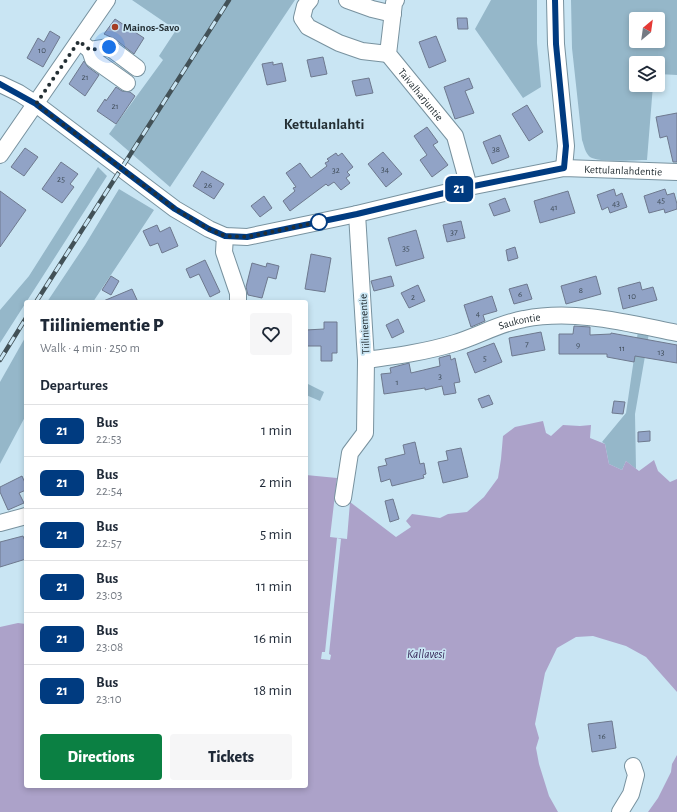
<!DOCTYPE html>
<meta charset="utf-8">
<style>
:root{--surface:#fff;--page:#f6f6f7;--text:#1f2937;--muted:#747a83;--line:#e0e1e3;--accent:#0b8043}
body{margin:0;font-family:"Alegreya Sans",sans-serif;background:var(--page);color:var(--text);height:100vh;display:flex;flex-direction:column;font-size:15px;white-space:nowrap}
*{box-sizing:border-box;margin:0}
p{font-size:13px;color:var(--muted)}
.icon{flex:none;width:22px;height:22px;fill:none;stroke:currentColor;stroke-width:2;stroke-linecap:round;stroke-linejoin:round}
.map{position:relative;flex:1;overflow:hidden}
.side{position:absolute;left:24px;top:300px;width:284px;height:488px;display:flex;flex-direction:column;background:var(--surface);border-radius:4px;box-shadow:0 2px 6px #0003}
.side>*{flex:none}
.badge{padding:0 8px;border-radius:6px;font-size:14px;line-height:26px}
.needle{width:26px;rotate:29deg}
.fabs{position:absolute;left:629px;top:12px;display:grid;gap:8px}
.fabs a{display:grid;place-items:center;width:36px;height:36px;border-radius:4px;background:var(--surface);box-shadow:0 2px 6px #0003;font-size:20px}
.you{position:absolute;width:20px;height:20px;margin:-10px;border:3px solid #fff;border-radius:50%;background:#1a73e8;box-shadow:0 0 0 6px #1a73e833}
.map>.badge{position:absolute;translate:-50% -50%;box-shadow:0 0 0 2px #fff}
h2{padding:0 16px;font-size:15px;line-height:36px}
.round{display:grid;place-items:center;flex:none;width:42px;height:42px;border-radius:4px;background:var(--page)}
.headline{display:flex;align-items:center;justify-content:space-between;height:68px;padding:0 16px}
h1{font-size:19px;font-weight:800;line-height:30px}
.button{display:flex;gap:8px;margin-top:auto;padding:8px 16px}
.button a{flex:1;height:46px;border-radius:4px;background:var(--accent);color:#fff;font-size:16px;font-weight:800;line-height:46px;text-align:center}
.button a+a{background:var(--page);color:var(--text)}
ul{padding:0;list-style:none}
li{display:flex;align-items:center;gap:12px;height:52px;padding:0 16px;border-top:1px solid var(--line)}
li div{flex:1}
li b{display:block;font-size:15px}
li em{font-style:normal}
li .badge{min-width:44px;font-weight:700;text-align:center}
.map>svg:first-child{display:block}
</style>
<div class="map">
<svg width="677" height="812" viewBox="0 0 677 812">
<rect width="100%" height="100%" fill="#c9e5f3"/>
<g fill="#95b7c9" fill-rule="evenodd">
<polygon points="132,0 295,0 170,187 109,134 163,60 159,56 176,30"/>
<polygon points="491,0 537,0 537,43 541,87 523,98 475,29"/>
<path d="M 571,0 L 677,0 L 677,75 L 658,74 L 658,63 L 636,63 L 636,85 L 653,85 L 647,160 C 635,160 599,163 590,157 C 585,153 584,145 582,140 L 572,48 ZM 636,19 L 658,19 L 658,41 L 636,41 Z"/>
<polygon points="98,167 107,176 0,343 0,310 29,276"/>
<polygon points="119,189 154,210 93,302 47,302 85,245"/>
<polygon points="638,331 649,333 635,414 636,469 626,461 622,470 609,464 605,444 602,442 626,413"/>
<polygon points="26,336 26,415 0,464 0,382"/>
<polygon points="306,383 324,392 320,401 306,395"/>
</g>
<g fill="#aca2c9">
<polygon points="543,421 546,433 551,436 563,425 580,426 591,425 590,438 605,444 609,464 622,470 626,461 639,471 654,460 658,471 670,482 677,479 677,692 646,657 626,646 593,636 576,637 557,648 545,673 535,724 539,738 536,748 539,764 549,796 558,812 0,812 0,627 18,623 26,624 26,786 306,786 306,475 337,478 330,537 347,539 350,502 396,537 411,527 406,521 412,514 440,518 448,514 467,512 484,497 498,478 501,459 503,436 515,427"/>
<polygon points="677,755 677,812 648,812 658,798 671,772 672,764"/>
</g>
<polygon fill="#c9e5f3" points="337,538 341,539 329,654 331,655 330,660 321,659 322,652 325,652"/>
<g fill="#91a3c6" stroke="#6e798e">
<polygon points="457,18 467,18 468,29 458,29"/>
<polygon points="115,19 144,38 134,54 115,39 104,34"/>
<polygon points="50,31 60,37 43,67 27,58 38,38 44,42"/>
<polygon points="436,36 446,61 429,68 419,42"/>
<polygon points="323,57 327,74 311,77 307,60"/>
<polygon points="84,61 88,67 99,75 85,96 69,84"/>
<polygon points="273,62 273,65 282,63 286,81 267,85 262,64"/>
<polygon points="369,78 373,93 356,96 352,81"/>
<polygon points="469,78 473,88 465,91 474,113 455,119 444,87"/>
<polygon points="116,87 122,91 130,92 135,96 116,124 97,111 105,99 106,101"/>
<polygon points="527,105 543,132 529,141 512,114"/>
<polygon points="677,113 677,162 673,162 667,136 660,138 656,117"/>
<polygon points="427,127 438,142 433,145 448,165 432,177 420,160 427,155 414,136"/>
<polygon points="500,135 509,157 492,164 483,142"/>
<polygon points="25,148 38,157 24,176 11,167"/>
<polygon points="383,152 402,174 386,187 368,164"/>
<polygon points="336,153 338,156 342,153 353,167 347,172 350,175 346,178 350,183 341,190 334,182 328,186 326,184 290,211 283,201 295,191 293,188 296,187 286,173 300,163 311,178 327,166 325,163 329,161 327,159"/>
<polygon points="61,162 78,174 70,184 74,187 62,203 42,189"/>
<polygon points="202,171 224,184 214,199 193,186"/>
<polygon points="614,189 616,196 622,193 627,207 610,213 608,207 602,210 597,195"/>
<polygon points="665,189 667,195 674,193 677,204 677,209 665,213 664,209 649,213 644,196"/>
<polygon points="0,191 26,210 0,247"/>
<polygon points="568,191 575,213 540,223 534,201"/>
<polygon points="264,196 272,208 260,217 251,206"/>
<polygon points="505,198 510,211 494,216 489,204"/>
<polygon points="461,221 465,238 447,242 443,225"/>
<polygon points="157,225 160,232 170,227 178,246 162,253 158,243 150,246 143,231"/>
<polygon points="416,230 424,258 396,266 388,238"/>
<polygon points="515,247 518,258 508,261 506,250"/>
<polygon points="311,254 331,258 325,292 305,289"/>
<polygon points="205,260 220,292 210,297 199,274 190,278 186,269"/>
<polygon points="252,263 266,267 267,263 279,266 276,279 268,277 262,298 248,295 246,287"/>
<polygon points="111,276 119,281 111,295 102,290"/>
<polygon points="391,276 394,286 374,291 371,281"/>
<polygon points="596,276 601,294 566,304 561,286"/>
<polygon points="640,282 642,290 653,287 657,300 623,309 618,288"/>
<polygon points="527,284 532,299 514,304 509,289"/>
<polygon points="418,285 425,301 409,308 401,293"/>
<polygon points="132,289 138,302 101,302"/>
<polygon points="492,296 497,311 483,315 485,321 471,327 464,305"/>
<polygon points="398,319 404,332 392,338 386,325"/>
<polygon points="324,322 337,322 337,353 332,353 332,361 321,361 321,346 306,346 306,330 324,329"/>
<polygon points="574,326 590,327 590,335 611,334 611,333 677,345 677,363 635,356 634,362 607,357 607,354 559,354 559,334 573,334"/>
<polygon points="541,332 545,350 512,356 509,338"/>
<polygon points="494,343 502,362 475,373 467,353"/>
<polygon points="450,355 451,360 455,358 460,382 454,383 456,393 444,395 442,386 425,390 425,388 384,394 381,374 391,373 390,368 409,363 411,373 440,366 439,358"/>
<polygon points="489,395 493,404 482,408 478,399"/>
<polygon points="614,401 625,402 623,414 612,413"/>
<polygon points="650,431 650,441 638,442 638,432"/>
<polygon points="415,442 420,464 424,463 426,474 423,475 424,478 392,486 390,479 381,482 378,467 387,465 385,459 405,454 403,445"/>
<polygon points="461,448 468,477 443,483 438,462 448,460 446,451"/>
<polygon points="22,476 26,485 26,490 19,493 24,503 8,510 0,492 0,487"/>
<polygon points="393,499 399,519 390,522 385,501"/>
<polygon points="23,536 26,544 26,559 0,567 0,542"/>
<polygon points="612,721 616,748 592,752 588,724"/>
</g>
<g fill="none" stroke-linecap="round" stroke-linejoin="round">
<g stroke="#78929f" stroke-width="18">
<g id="minor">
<polyline points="310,0 305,6 302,18 308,27 339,43 362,51 388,54"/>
<polyline points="347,0 372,9 393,14"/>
<path id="s1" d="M 396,0 L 394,3 L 388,54 L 455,136 L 469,187"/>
<polyline points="555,0 556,44 566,146 564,168"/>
<polyline points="79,41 90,50 109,47 137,68"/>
<polyline points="90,50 93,59 127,83"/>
<path id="s2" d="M 0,84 L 19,93 L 36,104 L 175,209 L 209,229 L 225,236 L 247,237 L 357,214 L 469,187 L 564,168 L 677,172"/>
<polyline points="0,155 107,0"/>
<polyline points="225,236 224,252 238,293 238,302"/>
<path id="s3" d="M 366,360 C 396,356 426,352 455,343 C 478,336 500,323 524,319 C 575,309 627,323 677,333"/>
<polyline points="343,498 350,453 365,433 366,360 357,214"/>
<polyline points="0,523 26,516"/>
<polyline points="620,812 631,794 636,775 633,766"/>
</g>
</g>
<use href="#minor" stroke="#fff" stroke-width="16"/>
<g stroke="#425157" stroke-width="4.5">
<g id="rail">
<polyline points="36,302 229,0"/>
<polyline points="0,360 26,318"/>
</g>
</g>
<use href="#rail" stroke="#c9e5f3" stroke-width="3" stroke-dasharray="9" stroke-linecap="butt"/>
</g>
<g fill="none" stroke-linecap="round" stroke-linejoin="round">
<g stroke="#fff" stroke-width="9">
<polyline id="line" points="0,84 36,104 175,209 209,229 225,236 247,237 357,214 469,187 564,168 566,146 556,44 555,0"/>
</g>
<use href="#line" stroke="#003b80" stroke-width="6"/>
<polyline stroke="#242f34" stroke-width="4" stroke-dasharray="0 7.2" points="109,47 90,50 79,41 36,104 175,209 209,229 225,236 247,237 319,222"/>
</g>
<circle fill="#a53d23" stroke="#c9e5f3" stroke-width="1.5" cx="115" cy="27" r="4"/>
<circle fill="#fff" stroke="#003b80" stroke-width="2" cx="319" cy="222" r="8"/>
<g text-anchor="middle" stroke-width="3.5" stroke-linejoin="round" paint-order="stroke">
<g font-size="9" fill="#3f4c58">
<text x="42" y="53">10</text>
<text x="85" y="80">21</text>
<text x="115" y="109">21</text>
<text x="496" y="152">38</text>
<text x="385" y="172">34</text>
<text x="336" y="173">32</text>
<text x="61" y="182">25</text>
<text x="208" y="188">26</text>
<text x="661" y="203">45</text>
<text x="616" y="206">43</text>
<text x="554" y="210">41</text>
<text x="454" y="235">37</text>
<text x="406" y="251">35</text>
<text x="581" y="293">8</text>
<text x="520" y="297">6</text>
<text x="632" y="299">10</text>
<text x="413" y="300">2</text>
<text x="478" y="316">4</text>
<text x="527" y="347">7</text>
<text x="578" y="348">9</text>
<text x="622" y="351">11</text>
<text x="661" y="355">13</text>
<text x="485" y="361">5</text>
<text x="440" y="379">3</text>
<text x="397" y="385">1</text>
<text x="602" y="739">16</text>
</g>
<g font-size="11" font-weight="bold" fill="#242f34" stroke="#c9e5f3" text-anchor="start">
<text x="123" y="31">Mainos-Savo</text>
</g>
<g font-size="11" fill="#242f34" stroke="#c9e5f3">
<text dy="4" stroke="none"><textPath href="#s1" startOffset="107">Taivalharjuntie</textPath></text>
<text dy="4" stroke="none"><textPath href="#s2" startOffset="678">Kettulanlahdentie</textPath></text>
<text dy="4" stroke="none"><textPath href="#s3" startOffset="159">Saukontie</textPath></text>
<text transform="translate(364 324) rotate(-93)" y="4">Tiiliniementie</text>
</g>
<g font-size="12" font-style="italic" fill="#342355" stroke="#c9e5f3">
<text x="426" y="658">Kallavesi</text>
</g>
<g font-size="15" font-weight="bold" fill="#242f34" stroke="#c9e5f3">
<text x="324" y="129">Kettulanlahti</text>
</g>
</g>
</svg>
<div class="fabs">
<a><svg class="needle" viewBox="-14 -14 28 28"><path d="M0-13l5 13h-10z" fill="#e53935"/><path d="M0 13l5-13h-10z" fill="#747a83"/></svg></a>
<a><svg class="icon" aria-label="layers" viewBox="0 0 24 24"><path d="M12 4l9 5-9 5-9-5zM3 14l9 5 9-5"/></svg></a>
</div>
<div class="you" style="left:109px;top:47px"></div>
<b class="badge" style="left:459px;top:189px;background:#003b80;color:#fff">21</b>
<section class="side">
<div class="headline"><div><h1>Tiiliniementie P</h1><p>Walk · 4 min · 250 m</p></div><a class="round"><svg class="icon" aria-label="heart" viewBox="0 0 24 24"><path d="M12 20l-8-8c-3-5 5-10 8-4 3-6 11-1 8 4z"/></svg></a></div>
<h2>Departures</h2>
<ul>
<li><span class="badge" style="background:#003b80;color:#fff">21</span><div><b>Bus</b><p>22:53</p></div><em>1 min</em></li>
<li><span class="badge" style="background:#003b80;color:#fff">21</span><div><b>Bus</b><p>22:54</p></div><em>2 min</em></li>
<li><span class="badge" style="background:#003b80;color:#fff">21</span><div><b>Bus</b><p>22:57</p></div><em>5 min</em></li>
<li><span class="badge" style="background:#003b80;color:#fff">21</span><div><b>Bus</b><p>23:03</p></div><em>11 min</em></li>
<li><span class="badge" style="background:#003b80;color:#fff">21</span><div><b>Bus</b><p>23:08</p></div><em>16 min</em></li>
<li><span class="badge" style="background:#003b80;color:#fff">21</span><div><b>Bus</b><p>23:10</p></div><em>18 min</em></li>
</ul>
<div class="button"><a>Directions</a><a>Tickets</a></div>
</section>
</div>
